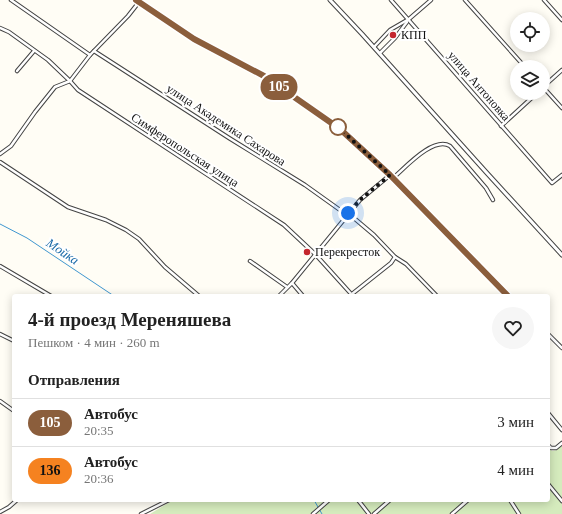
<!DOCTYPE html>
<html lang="ru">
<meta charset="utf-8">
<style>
:root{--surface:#fff;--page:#f6f6f6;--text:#222;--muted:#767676;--line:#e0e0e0}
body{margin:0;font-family:Georgia,serif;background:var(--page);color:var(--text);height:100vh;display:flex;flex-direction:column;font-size:15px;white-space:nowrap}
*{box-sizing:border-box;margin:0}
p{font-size:13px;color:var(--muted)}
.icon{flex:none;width:22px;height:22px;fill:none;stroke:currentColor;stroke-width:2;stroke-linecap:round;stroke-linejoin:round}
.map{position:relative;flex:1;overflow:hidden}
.drawer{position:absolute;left:12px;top:294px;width:538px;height:208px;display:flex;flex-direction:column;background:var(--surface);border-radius:4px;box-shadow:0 2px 10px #0003}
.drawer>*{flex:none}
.badge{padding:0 8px;border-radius:13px;font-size:14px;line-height:26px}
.fabs{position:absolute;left:510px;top:12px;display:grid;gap:8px}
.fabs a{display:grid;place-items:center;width:40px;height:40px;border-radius:50%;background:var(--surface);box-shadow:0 2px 10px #0003;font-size:20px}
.you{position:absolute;width:20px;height:20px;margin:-10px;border:3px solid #fff;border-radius:50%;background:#1a73e8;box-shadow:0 0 0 6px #1a73e833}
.map>.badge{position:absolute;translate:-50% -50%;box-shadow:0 0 0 2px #fff}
h2{padding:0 16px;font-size:15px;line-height:36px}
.round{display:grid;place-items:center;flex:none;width:42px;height:42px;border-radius:21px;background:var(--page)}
.head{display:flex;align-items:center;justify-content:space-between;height:68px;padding:0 16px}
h1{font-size:19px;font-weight:600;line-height:30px}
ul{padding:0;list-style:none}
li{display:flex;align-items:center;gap:12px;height:48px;padding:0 16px;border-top:1px solid var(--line)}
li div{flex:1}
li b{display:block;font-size:15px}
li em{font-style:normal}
li .badge{min-width:44px;font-weight:700;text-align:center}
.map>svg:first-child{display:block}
</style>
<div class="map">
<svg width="562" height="514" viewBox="0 0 562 514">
<rect width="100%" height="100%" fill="#fffdf5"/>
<polygon fill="#d5ebbd" points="562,445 562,514 150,514 173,500 548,500 548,447 552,451 557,450"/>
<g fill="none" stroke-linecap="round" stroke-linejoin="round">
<g stroke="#3f96cf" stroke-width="1">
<polyline points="0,224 27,238 114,296"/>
<polyline points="314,500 322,514"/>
</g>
<g stroke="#444" stroke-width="4.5">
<g id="minor">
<polyline points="11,0 90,55"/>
<polyline points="136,0 194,39 264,76 340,129 390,175 508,296"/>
<polyline points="391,0 552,183 562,175"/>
<polyline points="465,0 525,67"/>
<polyline points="544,0 562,20"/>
<polyline points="0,28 9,32 48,60 70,81 78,90 284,225 315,254 353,296"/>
<polyline points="374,47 390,30 409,19 431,0"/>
<polyline points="94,51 229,138 305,185 347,215"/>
<polyline points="380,53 395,38 407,22"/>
<polyline points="17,71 34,51"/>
<polyline points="543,87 562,108"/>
<polyline points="543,87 562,70"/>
<polyline points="501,126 537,93"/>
<polyline points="0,154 11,146 35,112 55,87 70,81 90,55 128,16 139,2"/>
<polyline points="0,162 68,207 106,220 126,230 139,239 165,267 199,296"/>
<path d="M 393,178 C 405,168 433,136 450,146 L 486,188 L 493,200"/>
<polyline points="348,213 374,235 395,257 406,264 437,296"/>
<polyline points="250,261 287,287"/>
<polyline points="0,266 51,296"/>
<polyline points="292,283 303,296"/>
<polyline points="352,294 391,263 395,257"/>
<polyline points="279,296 292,283 360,200 390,175"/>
<polyline points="0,334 14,341"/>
<polyline points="548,334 562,348"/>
<polyline points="0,401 14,411"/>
<polyline points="548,413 562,430"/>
<polyline points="548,445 551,448 556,448 562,443"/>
<polyline points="548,484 562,501"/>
<polyline points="358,500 369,514"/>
<polyline points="510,500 519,514"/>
<polyline points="0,512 9,507 17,500"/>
<polyline points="141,514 169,500"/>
<polyline points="313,514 329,500"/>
<polyline points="374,514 390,500"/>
<polyline points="452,514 468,500"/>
</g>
</g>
<g stroke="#444" stroke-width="5">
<polyline id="tertiary" points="330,0 362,34 486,172 562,255"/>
</g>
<use href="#minor" stroke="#fff" stroke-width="2.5"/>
<use href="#tertiary" stroke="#fff" stroke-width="3"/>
</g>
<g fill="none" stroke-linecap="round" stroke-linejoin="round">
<g stroke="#fff" stroke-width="9">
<polyline id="line" points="136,0 194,39 264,76 340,129 390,175 508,296"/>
</g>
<use href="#line" stroke="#8b5e3c" stroke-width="6"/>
<polyline stroke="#111" stroke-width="4" stroke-dasharray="0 7.2" points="338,127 390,175 360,200 348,213"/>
</g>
<g fill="#c4262e" stroke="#fff" stroke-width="1.5">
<circle cx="393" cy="35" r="4"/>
<circle cx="307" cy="252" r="4"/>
</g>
<circle fill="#fff" stroke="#8b5e3c" stroke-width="2" cx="338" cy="127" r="8"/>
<g text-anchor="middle" stroke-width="4" stroke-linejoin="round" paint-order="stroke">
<g font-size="12" fill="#111" stroke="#fff" text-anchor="start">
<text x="401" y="39">КПП</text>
<text x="315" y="256">Перекресток</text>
</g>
<g font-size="12" fill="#111" stroke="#fff">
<text transform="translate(479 86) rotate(49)" y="4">улица Антоновка</text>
<text transform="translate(226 125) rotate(33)" y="4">улица Академика Сахарова</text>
<text transform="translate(185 150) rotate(33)" y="4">Симферопольская улица</text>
</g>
<g font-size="13" font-style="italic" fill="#1768a6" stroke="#fff">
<text transform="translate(63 251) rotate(34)" y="5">Мойка</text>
</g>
</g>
</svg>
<div class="fabs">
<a><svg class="icon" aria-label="locate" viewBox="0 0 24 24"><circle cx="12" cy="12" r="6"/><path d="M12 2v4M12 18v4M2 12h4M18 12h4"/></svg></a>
<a><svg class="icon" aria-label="layers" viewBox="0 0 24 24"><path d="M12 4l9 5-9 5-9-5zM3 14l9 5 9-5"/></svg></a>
</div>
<div class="you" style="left:348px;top:213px"></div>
<b class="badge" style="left:279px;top:87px;background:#8b5e3c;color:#fff">105</b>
<section class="drawer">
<div class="head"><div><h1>4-й проезд Мереняшева</h1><p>Пешком · 4 мин · 260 m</p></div><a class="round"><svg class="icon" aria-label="heart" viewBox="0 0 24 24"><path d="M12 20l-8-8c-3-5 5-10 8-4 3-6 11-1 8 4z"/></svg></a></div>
<h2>Отправления</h2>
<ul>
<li><span class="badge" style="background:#8b5e3c;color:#fff">105</span><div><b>Автобус</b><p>20:35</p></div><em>3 мин</em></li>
<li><span class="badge" style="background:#f58220;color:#111">136</span><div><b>Автобус</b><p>20:36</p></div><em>4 мин</em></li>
</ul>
</section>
</div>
